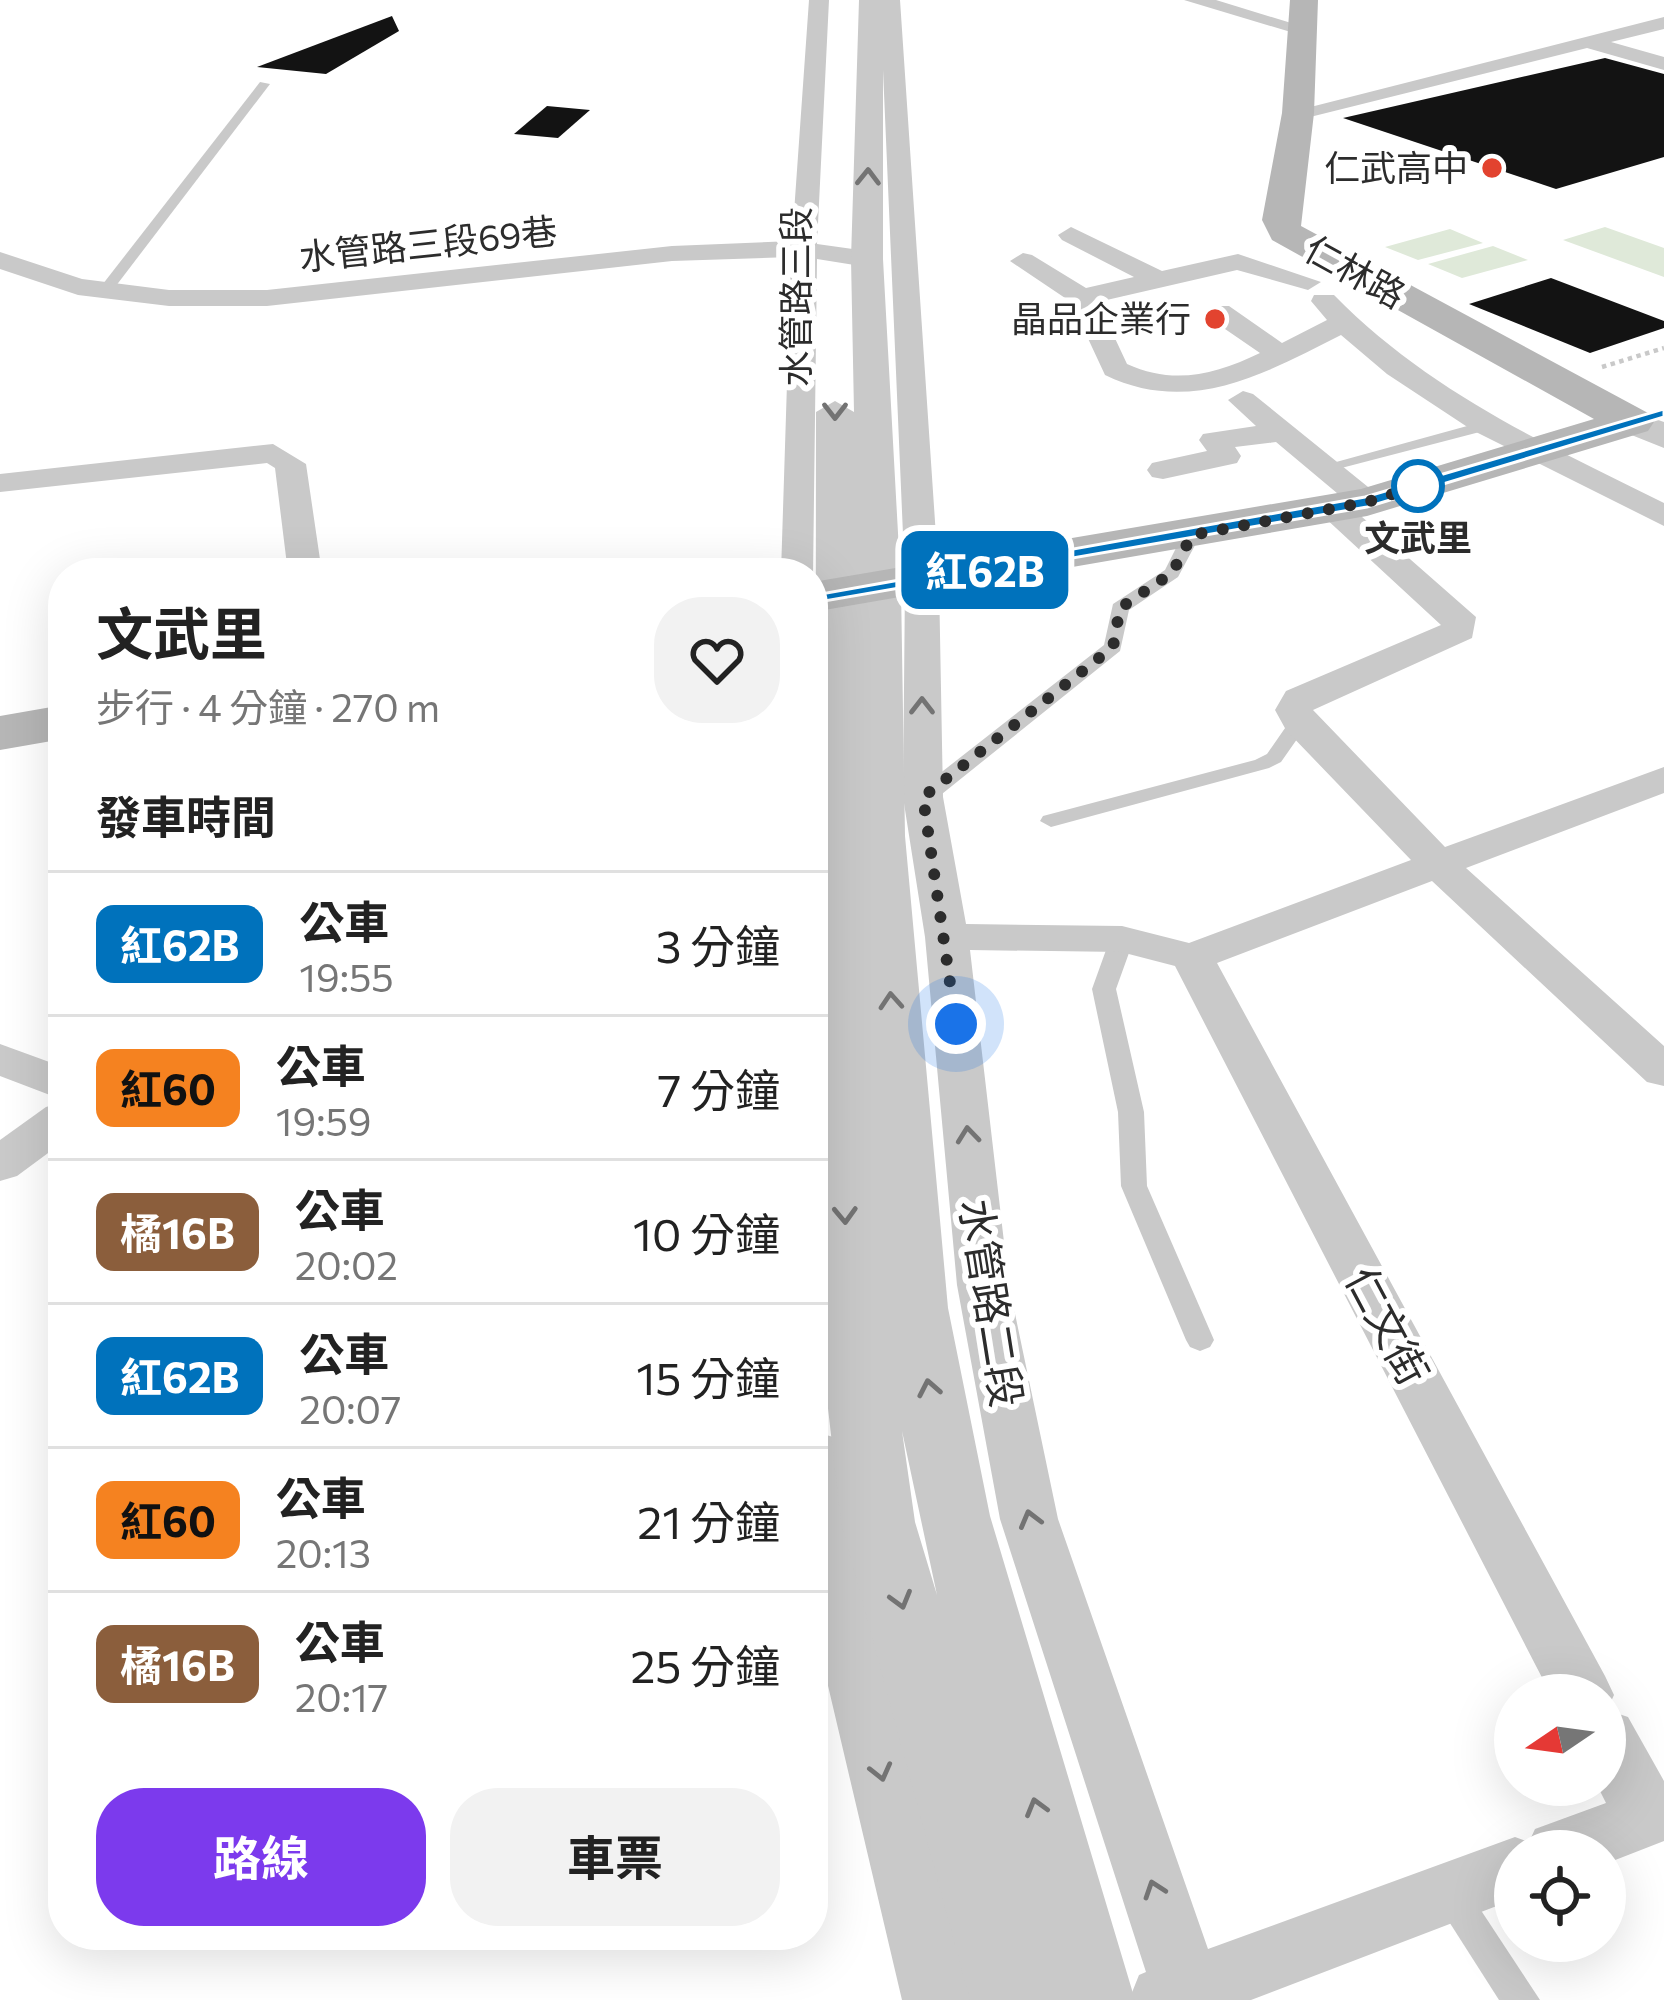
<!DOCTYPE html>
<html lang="zh-TW">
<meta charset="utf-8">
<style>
:root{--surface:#fff;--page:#f2f2f2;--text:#222;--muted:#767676;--line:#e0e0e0;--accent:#7c3aed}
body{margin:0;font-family:Commissioner,"Noto Sans TC",sans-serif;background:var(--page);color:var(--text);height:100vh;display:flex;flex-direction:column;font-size:45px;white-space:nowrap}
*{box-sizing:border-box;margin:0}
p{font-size:39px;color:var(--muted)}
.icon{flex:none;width:66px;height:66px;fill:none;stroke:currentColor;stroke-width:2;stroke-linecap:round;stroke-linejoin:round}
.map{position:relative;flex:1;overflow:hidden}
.panel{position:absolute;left:48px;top:558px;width:780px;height:1392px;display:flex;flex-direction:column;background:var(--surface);border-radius:48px;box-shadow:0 12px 48px #0002}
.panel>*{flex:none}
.badge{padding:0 24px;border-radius:18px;font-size:42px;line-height:78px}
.needle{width:78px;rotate:257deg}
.fabs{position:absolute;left:1494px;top:1674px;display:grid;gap:24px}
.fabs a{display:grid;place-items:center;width:132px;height:132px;border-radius:50%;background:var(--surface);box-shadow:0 12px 48px #0002;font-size:60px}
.you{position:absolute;width:60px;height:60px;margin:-30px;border:9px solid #fff;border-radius:50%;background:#1a73e8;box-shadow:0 0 0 18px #1a73e833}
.map>.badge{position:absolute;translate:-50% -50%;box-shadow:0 0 0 6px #fff}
h2{padding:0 48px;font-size:45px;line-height:108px}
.round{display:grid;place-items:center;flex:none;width:126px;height:126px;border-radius:48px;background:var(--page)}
.headline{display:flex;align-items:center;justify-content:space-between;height:204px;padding:0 48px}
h1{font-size:57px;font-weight:700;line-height:90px}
.cta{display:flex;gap:24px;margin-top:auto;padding:24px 48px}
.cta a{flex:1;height:138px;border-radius:48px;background:var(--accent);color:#fff;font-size:48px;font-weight:700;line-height:138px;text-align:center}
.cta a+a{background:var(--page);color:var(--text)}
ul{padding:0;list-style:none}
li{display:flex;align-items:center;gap:36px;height:144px;padding:0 48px;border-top:3px solid var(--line)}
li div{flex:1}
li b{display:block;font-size:45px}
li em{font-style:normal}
li .badge{min-width:132px;font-weight:700;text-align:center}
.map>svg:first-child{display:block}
</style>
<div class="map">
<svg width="1664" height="2000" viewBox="0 0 1664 2000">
<rect width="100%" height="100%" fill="#fff"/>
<g fill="#dfe9d9">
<polygon points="1605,227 1664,248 1664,277 1563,240"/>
<polygon points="1450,229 1483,243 1418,260 1385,247"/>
<polygon points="1493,246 1528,260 1462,278 1428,264"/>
</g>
<g fill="#131313">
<polygon points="392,16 399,31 326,74 257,67"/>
<polygon points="1605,58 1664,74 1664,157 1556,189 1343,118"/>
<polygon points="547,106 590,110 558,138 514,134"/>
<polygon points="1551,278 1664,321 1664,328 1590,353 1469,304"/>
</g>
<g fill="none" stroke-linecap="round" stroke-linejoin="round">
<polyline stroke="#c9c9c9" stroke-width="4.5" stroke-dasharray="4.5 4.5" stroke-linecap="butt" points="1602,367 1664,348"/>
<g fill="#c9c9c9" fill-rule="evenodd">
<polygon points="260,82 270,84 109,295 99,295 99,289"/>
<polygon points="1489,420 1497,425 1495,428 1326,472 1318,467"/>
<polygon points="1192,529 1201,534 1178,577 1129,610 1120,651 927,806 911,806 908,801 911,796 1104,645 1113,604 1165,570 1183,534"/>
<polygon points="1299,716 1309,722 1281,762 1269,768 1051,827 1040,821 1043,816 1255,760 1267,754 1292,718"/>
<polygon points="1122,932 1134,939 1116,989 1144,1112 1147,1186 1214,1340 1210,1347 1200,1351 1190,1347 1186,1340 1121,1186 1118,1112 1092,989 1110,939"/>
<polygon points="1450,1878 1463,1883 1540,2000 1499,2000 1432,1895 1437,1883"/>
</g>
<g fill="#c9c9c9" fill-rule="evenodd">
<polygon points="809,0 829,0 817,244 867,251 880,259 867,267 817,259 813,576 781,573 791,257 672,261 267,306 169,306 78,295 0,269 0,252 82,279 169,290 267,290 672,246 792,241"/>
<path d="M 880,0 L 900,0 L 939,581 L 943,797 L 966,924 L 1122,926 L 1189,943 L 1411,860 L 1286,730 L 1275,710 L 1286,691 L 1441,625 L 1323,516 L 1318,509 L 1334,499 L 1345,502 L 1476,617 L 1472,638 L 1313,710 L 1445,847 L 1664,767 L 1664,793 L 1466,868 L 1664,1046 L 1664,1086 L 1647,1082 L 1432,881 L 1217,963 L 1605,1676 L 1614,1695 L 1607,1710 L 1628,1717 L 1664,1781 L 1664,1841 L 1605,1864 L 1605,1851 L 1515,1851 L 1515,1899 L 1251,2000 L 1129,2000 L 1139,1975 L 1146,1972 L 1000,1519 L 957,1285 L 925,937 L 903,797 L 905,581 ZM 970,950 L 1121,952 L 1175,966 L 1551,1695 L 1605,1695 L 1605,1785 L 1597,1785 L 1606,1803 L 1535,1829 L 1529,1842 L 1515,1837 L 1208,1949 L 1058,1519 L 1009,1285 Z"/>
<polygon points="1184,0 1216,0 1314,30 1304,36"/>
<polygon points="1664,17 1664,29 1611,42 1664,57 1664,70 1587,48 1298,120 1287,113"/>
<path d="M 1071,227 L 1162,271 L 1238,254 L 1321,282 L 1308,290 L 1237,270 L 1098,302 L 1127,364 C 1173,385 1215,375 1260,353 L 1209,318 L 1209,306 L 1229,306 L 1282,343 L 1327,320 L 1311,301 L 1314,295 L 1334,295 C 1428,391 1545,444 1664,503 L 1664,526 L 1472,430 L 1387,374 L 1341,335 C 1264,374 1190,416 1105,375 L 1071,302 L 1010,261 L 1023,253 L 1032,255 L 1086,288 L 1134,277 L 1062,240 L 1058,235 Z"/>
<polygon points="1243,391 1253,394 1378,495 1383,502 1378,509 1356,509 1276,442 1235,447 1241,456 1237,463 1163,479 1152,477 1147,470 1152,463 1207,451 1199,440 1203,434 1256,426 1228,400"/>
<polygon points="273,444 306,464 322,573 288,573 275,468 267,463 0,492 0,474"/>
<polygon points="0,1044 63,1067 63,1100 0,1076"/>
<polygon points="63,1102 63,1142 17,1176 0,1181 0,1140 46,1107"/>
<polygon points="813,1431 833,1437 841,1453 851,1535 972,2000 902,2000 813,1622"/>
</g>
<g fill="#c9c9c9" fill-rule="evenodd">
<path d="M 859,0 L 883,0 L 883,259 L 901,588 L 905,836 L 948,1308 L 990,1516 L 1135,2000 L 970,2000 L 841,1522 L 815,1295 L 816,412 L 835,401 L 854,412 L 851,259 ZM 902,1431 L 937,1595 L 915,1522 Z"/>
<polygon points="1632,411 1664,422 1664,448 1619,430 1613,422 1619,414"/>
</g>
<g fill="#b6b6b6" fill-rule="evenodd">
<polygon points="1290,0 1318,0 1314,113 1301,226 1648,413 1654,422 1648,431 1367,516 813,612 813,582 1361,489 1594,419 1272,240 1262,220 1282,113"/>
<polygon points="63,705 63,739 0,750 0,716"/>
</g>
</g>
<defs><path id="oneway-chevron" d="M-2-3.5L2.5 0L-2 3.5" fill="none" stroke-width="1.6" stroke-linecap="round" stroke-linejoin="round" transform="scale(3)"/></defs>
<g stroke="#737373">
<use href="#oneway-chevron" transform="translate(868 177) rotate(-89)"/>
<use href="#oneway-chevron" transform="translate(835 411) rotate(90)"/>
<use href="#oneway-chevron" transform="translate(922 706) rotate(-90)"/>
<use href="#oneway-chevron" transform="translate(891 1001) rotate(-94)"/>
<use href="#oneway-chevron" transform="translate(968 1135) rotate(-96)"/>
<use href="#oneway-chevron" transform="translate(845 1215) rotate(88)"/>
<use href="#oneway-chevron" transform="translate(929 1388) rotate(-101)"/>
<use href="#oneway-chevron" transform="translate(1030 1519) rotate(-105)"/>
<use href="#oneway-chevron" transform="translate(901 1600) rotate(74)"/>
<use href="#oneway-chevron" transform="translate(881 1772) rotate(76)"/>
<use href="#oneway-chevron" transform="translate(1036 1807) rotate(-106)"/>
<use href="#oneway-chevron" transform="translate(1154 1889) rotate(-109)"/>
</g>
<polygon fill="#0072bc" stroke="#fff" stroke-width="3" points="1664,409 1664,417 1367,507 813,603 804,597 1365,497"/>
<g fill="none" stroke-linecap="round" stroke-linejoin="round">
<polyline stroke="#2c2c2c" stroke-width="12" stroke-dasharray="0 21.6" points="956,1024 923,797 1113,647 1120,608 1172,573 1192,535 1367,502 1418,486"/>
</g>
<g fill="#e2432f" stroke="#fff" stroke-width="4.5">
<circle cx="1492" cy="168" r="12"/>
<circle cx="1215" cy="319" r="12"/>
</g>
<circle fill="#fff" stroke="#0072bc" stroke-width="6" cx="1418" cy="486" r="24"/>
<g text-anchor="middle" stroke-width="12" stroke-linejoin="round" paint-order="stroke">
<g font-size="36" fill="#2c2c2c" stroke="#fff" text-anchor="end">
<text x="1468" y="181">仁武高中</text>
<text x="1191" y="332">晶品企業行</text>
</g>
<g font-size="36" fill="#2c2c2c" stroke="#fff">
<text transform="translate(428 244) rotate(-6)" y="13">水管路三段69巷</text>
<text transform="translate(1355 272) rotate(29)" y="13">仁林路</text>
<text transform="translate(796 297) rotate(-90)" y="13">水管路三段</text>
</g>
<g font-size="36" font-weight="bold" fill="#2c2c2c" stroke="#fff">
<text x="1418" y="551">文武里</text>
</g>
<g font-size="42" fill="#2c2c2c" stroke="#fff">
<text transform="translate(991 1303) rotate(81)" y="15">水管路二段</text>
<text transform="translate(1387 1326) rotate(62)" y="15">仁文街</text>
</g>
</g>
</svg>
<div class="fabs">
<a><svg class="needle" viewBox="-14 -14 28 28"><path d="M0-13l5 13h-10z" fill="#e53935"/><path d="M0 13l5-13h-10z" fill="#767676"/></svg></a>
<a><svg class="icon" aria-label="locate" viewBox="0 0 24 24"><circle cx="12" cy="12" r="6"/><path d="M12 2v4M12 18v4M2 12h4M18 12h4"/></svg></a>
</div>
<div class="you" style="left:956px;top:1024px"></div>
<b class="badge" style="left:985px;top:570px;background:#0072bc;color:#fff">紅62B</b>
<section class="panel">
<div class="headline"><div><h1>文武里</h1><p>步行 · 4 分鐘 · 270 m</p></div><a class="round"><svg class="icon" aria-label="heart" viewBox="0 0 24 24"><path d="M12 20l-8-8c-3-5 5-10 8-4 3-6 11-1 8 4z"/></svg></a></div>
<h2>發車時間</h2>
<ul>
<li><span class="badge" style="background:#0072bc;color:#fff">紅62B</span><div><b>公車</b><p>19:55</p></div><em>3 分鐘</em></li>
<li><span class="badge" style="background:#f58220;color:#111">紅60</span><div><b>公車</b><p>19:59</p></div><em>7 分鐘</em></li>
<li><span class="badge" style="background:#8b5e3c;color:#fff">橘16B</span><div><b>公車</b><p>20:02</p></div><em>10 分鐘</em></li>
<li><span class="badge" style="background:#0072bc;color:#fff">紅62B</span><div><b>公車</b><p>20:07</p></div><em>15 分鐘</em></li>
<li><span class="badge" style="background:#f58220;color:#111">紅60</span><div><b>公車</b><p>20:13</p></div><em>21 分鐘</em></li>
<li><span class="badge" style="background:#8b5e3c;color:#fff">橘16B</span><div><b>公車</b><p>20:17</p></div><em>25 分鐘</em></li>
</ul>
<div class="cta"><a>路線</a><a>車票</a></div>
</section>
</div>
